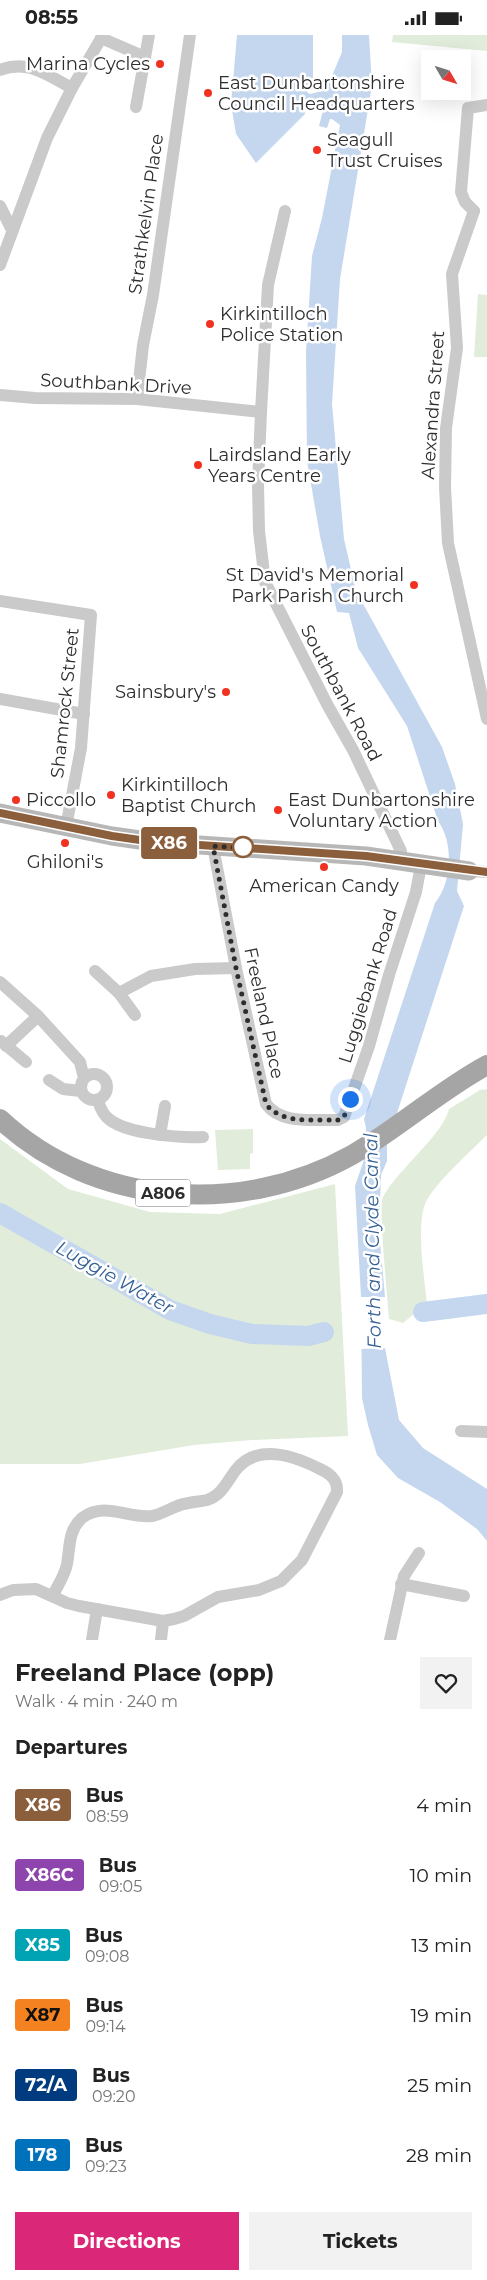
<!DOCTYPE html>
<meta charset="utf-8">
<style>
:root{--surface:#fff;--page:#f2f2f2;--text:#222;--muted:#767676;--accent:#db2777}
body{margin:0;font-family:Montserrat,sans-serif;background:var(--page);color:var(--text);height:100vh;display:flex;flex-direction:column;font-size:19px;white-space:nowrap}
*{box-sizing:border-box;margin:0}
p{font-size:16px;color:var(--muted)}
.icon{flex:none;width:28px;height:28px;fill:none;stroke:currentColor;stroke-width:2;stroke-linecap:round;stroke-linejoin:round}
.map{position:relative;height:1605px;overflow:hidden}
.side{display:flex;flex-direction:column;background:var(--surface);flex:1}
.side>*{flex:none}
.badge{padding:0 10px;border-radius:4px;font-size:18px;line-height:32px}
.needle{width:32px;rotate:129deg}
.fabs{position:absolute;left:421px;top:15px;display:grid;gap:10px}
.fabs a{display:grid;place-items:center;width:50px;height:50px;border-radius:0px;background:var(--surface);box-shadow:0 5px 20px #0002;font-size:25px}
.you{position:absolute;width:25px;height:25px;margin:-12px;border:4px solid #fff;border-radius:50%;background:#1a73e8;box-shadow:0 0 0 8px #1a73e833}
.map>.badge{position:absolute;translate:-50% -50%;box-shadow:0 0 0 2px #fff}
h2{padding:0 15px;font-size:19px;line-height:45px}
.round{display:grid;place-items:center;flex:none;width:52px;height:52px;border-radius:0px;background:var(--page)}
.headline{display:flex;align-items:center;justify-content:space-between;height:85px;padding:0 15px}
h1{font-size:24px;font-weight:700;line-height:38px}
.primary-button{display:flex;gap:10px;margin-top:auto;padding:10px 15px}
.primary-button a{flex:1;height:58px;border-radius:0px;background:var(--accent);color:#fff;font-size:20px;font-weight:700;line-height:58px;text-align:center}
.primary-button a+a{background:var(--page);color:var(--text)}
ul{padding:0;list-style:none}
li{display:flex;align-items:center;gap:15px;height:70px;padding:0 15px}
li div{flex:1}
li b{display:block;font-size:19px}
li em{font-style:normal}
li .badge{min-width:55px;font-weight:700;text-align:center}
.status{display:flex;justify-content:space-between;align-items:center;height:35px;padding:0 25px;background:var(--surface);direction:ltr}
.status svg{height:14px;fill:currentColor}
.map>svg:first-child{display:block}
</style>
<div class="status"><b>08:55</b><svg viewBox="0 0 49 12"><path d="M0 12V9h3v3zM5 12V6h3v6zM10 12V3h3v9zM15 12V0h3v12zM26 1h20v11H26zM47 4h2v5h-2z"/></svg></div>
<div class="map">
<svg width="487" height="1605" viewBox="0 0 487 1605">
<rect width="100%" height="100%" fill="#fff"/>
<g fill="#e1ecda">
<polygon points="393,0 487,0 487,16 392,7"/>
<polygon points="478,259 487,260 487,322 474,322"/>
<path d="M 487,1054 L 487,1100 C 472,1115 429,1153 424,1172 C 417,1196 424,1242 427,1268 L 403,1288 L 389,1284 C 388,1267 378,1171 383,1162 C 398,1134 443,1100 449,1074 L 480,1055 Z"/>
<polygon points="253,1094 253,1118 250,1119 250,1134 218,1135 215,1095"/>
<polygon points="0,1104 68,1154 150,1177 220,1179 335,1149 348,1401 252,1405 194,1410 80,1429 0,1429"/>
</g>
<path fill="#c4d7ee" d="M 237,0 L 313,0 L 313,47 L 306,50 L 307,57 L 310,59 L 322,56 L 329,48 L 342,17 L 342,0 L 369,0 L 372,50 L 340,244 L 332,369 L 344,504 L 356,556 L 442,712 L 455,749 L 463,789 L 457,856 L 464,871 L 387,1109 L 387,1126 L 381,1140 L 379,1196 L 385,1262 L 385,1313 L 399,1385 L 423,1413 L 487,1454 L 487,1506 L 477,1494 L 440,1467 L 398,1443 L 377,1420 L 368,1390 L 362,1363 L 361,1262 L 355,1151 L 365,1122 L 366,1093 L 364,1084 L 435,868 C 452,847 454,808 438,786 L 407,691 L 358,613 L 349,578 L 337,577 L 320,501 L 307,426 L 306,317 L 312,221 L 322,183 L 340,90 L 332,84 L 330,84 L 327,93 L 319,91 L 325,68 L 317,67 L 303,72 L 305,79 L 256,128 L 236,99 L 231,69 Z"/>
<polygon fill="#fff" points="359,1262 387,1262 388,1313 359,1314"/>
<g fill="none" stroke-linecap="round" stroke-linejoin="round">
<g stroke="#c4d7ee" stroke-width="20">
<polyline points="0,1178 170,1275 210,1289 252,1299 308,1301 324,1297"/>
<polyline points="423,1277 487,1269"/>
</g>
<g stroke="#cacaca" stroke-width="12">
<polyline points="101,3 145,22"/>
<path d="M 0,35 C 28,24 47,40 72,53"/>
<polyline points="136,72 149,0"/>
<polyline points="0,171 12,195"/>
<polyline points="285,176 268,250 261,377 258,449 259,496 265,547 328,671 353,715 401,816 401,826"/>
<polyline points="474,176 452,239 457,313 446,393 445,452 448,508 487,684"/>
<polyline points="474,176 465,167 461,157 468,73 487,70"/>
<polyline points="0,230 47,103 72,53 103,0"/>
<polyline points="0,360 35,363 137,364 261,377"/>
<polyline points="137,364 143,310 153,260 190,0"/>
<polyline points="0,566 91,580 81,713 66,792"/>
<polyline points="0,664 84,679"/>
<path d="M 213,811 L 236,933 L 266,1069 C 282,1090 313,1084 338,1085 L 344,1082 L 369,1011 L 389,940 L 416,857 L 421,830"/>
<polyline points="469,836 487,837"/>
<polyline points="95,936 119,958 135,980"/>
<polyline points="0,947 38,981 80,1027 84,1043"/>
<polyline points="119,958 151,941 195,934 236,933"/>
<polyline points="1,1006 26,1027"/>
<polyline points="6,1011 38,981"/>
<circle cx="94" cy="1052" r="13"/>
<polyline points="49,1045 63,1054 81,1056"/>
<path d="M 98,1065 C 100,1073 103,1080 110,1085 C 129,1099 179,1103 203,1102"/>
<polyline points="160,1100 165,1071"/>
<polyline points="461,1396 487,1397"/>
<polyline points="401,1549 464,1561"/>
<path d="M 0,1560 L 13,1555 L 36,1554 L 67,1568 L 79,1571 L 163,1586 L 174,1584 L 184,1581 L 218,1562 L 259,1555 L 281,1546 L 302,1525 L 337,1457 C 338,1444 329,1438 318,1433 C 292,1420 256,1408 235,1436 C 227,1447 221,1461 207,1465 C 198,1467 189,1467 180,1470 C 171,1473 162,1479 152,1481 C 128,1484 105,1466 82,1483 C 68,1495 70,1513 67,1529 C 65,1540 58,1550 53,1560"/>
<polyline points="92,1605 97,1574"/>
<polyline points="161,1605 163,1586"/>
<polyline points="390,1605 404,1541 419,1518"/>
</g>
<polyline stroke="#b7b7b7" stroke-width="19" points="0,778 112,801 154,807 366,821 469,836"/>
<path stroke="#a5a5a5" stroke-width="20" d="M 0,1084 C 94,1172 241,1182 352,1120 C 399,1093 439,1056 487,1030"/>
</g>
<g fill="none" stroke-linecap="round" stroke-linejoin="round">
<g stroke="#fff" stroke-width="11">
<polyline id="line" points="0,778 112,801 154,807 366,821 487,837"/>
</g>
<use href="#line" stroke="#8b5e3c" stroke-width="8"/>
<path stroke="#2d2d2d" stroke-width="5" stroke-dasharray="0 9" d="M 243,812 L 247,813 L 213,811 L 236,933 L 266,1069 C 282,1090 314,1084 338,1085 L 344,1082 L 350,1064"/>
</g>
<g fill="#f23221" stroke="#fff" stroke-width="2">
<circle cx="160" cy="29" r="5"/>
<circle cx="208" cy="58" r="5"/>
<circle cx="317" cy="115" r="5"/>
<circle cx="210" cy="289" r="5"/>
<circle cx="198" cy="430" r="5"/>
<circle cx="414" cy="550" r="5"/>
<circle cx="226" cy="657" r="5"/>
<circle cx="111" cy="760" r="5"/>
<circle cx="16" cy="765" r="5"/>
<circle cx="278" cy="775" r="5"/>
<circle cx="65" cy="808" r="5"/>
<circle cx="324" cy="832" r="5"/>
</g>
<circle fill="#fff" stroke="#8b5e3c" stroke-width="2.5" cx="243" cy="812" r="10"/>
<g text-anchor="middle" stroke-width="5" stroke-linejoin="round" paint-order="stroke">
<rect fill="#fff" stroke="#6c6c6c" stroke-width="1" x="135.5" y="1144.5" width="55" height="27" rx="4"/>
<g font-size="16" font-weight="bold" fill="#2d2d2d">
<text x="163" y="1164">A806</text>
</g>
<g font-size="18" fill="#2d2d2d" stroke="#fff" text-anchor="start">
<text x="150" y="35" text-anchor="end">Marina Cycles</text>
<text x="218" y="54">East Dunbartonshire<tspan x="218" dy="21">Council Headquarters</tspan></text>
<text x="327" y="111">Seagull<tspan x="327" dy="21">Trust Cruises</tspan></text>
<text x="220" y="285">Kirkintilloch<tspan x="220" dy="21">Police Station</tspan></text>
<text x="208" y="426">Lairdsland Early<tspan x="208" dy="21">Years Centre</tspan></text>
<text x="404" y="546" text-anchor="end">St David's Memorial<tspan x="404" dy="21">Park Parish Church</tspan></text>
<text x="216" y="663" text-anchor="end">Sainsbury's</text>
<text x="121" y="756">Kirkintilloch<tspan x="121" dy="21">Baptist Church</tspan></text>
<text x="26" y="771">Piccollo</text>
<text x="288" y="771">East Dunbartonshire<tspan x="288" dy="21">Voluntary Action</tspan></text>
<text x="65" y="833" text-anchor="middle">Ghiloni's</text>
<text x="324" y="857" text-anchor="middle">American Candy</text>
</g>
<g font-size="18" fill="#2d2d2d" stroke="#fff">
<text transform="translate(146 179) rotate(-82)" y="6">Strathkelvin Place</text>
<text transform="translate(116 349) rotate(3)" y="6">Southbank Drive</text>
<text transform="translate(433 370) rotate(-86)" y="6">Alexandra Street</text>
<text transform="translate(341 658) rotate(62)" y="6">Southbank Road</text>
<text transform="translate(65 668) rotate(-84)" y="6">Shamrock Street</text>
<text transform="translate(368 951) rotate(-73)" y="6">Luggiebank Road</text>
<text transform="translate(264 978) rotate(78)" y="6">Freeland Place</text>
</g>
<g font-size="19" font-style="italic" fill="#356195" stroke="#fff">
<text transform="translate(372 1206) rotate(-91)" y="7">Forth and Clyde Canal</text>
<text transform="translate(115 1242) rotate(29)" y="7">Luggie Water</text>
</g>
</g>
</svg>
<div class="fabs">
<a><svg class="needle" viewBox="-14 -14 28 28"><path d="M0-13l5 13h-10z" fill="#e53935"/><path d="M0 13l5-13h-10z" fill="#767676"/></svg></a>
</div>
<div class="you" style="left:350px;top:1064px"></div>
<b class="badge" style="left:169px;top:808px;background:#8b5e3c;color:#fff">X86</b>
</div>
<section class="side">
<div class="headline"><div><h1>Freeland Place (opp)</h1><p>Walk · 4 min · 240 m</p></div><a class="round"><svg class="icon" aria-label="heart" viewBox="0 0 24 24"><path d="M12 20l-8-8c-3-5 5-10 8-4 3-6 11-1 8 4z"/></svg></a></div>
<h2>Departures</h2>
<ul>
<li><span class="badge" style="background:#8b5e3c;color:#fff">X86</span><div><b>Bus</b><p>08:59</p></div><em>4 min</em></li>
<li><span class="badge" style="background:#8e44ad;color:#fff">X86C</span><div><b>Bus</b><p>09:05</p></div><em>10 min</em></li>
<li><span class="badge" style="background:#00a3b4;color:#fff">X85</span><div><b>Bus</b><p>09:08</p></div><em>13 min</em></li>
<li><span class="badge" style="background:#f58220;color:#111">X87</span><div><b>Bus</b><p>09:14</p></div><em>19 min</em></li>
<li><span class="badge" style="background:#003b80;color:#fff">72/A</span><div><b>Bus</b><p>09:20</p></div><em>25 min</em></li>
<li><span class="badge" style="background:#0072bc;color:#fff">178</span><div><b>Bus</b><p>09:23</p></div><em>28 min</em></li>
</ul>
<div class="primary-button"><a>Directions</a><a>Tickets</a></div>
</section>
